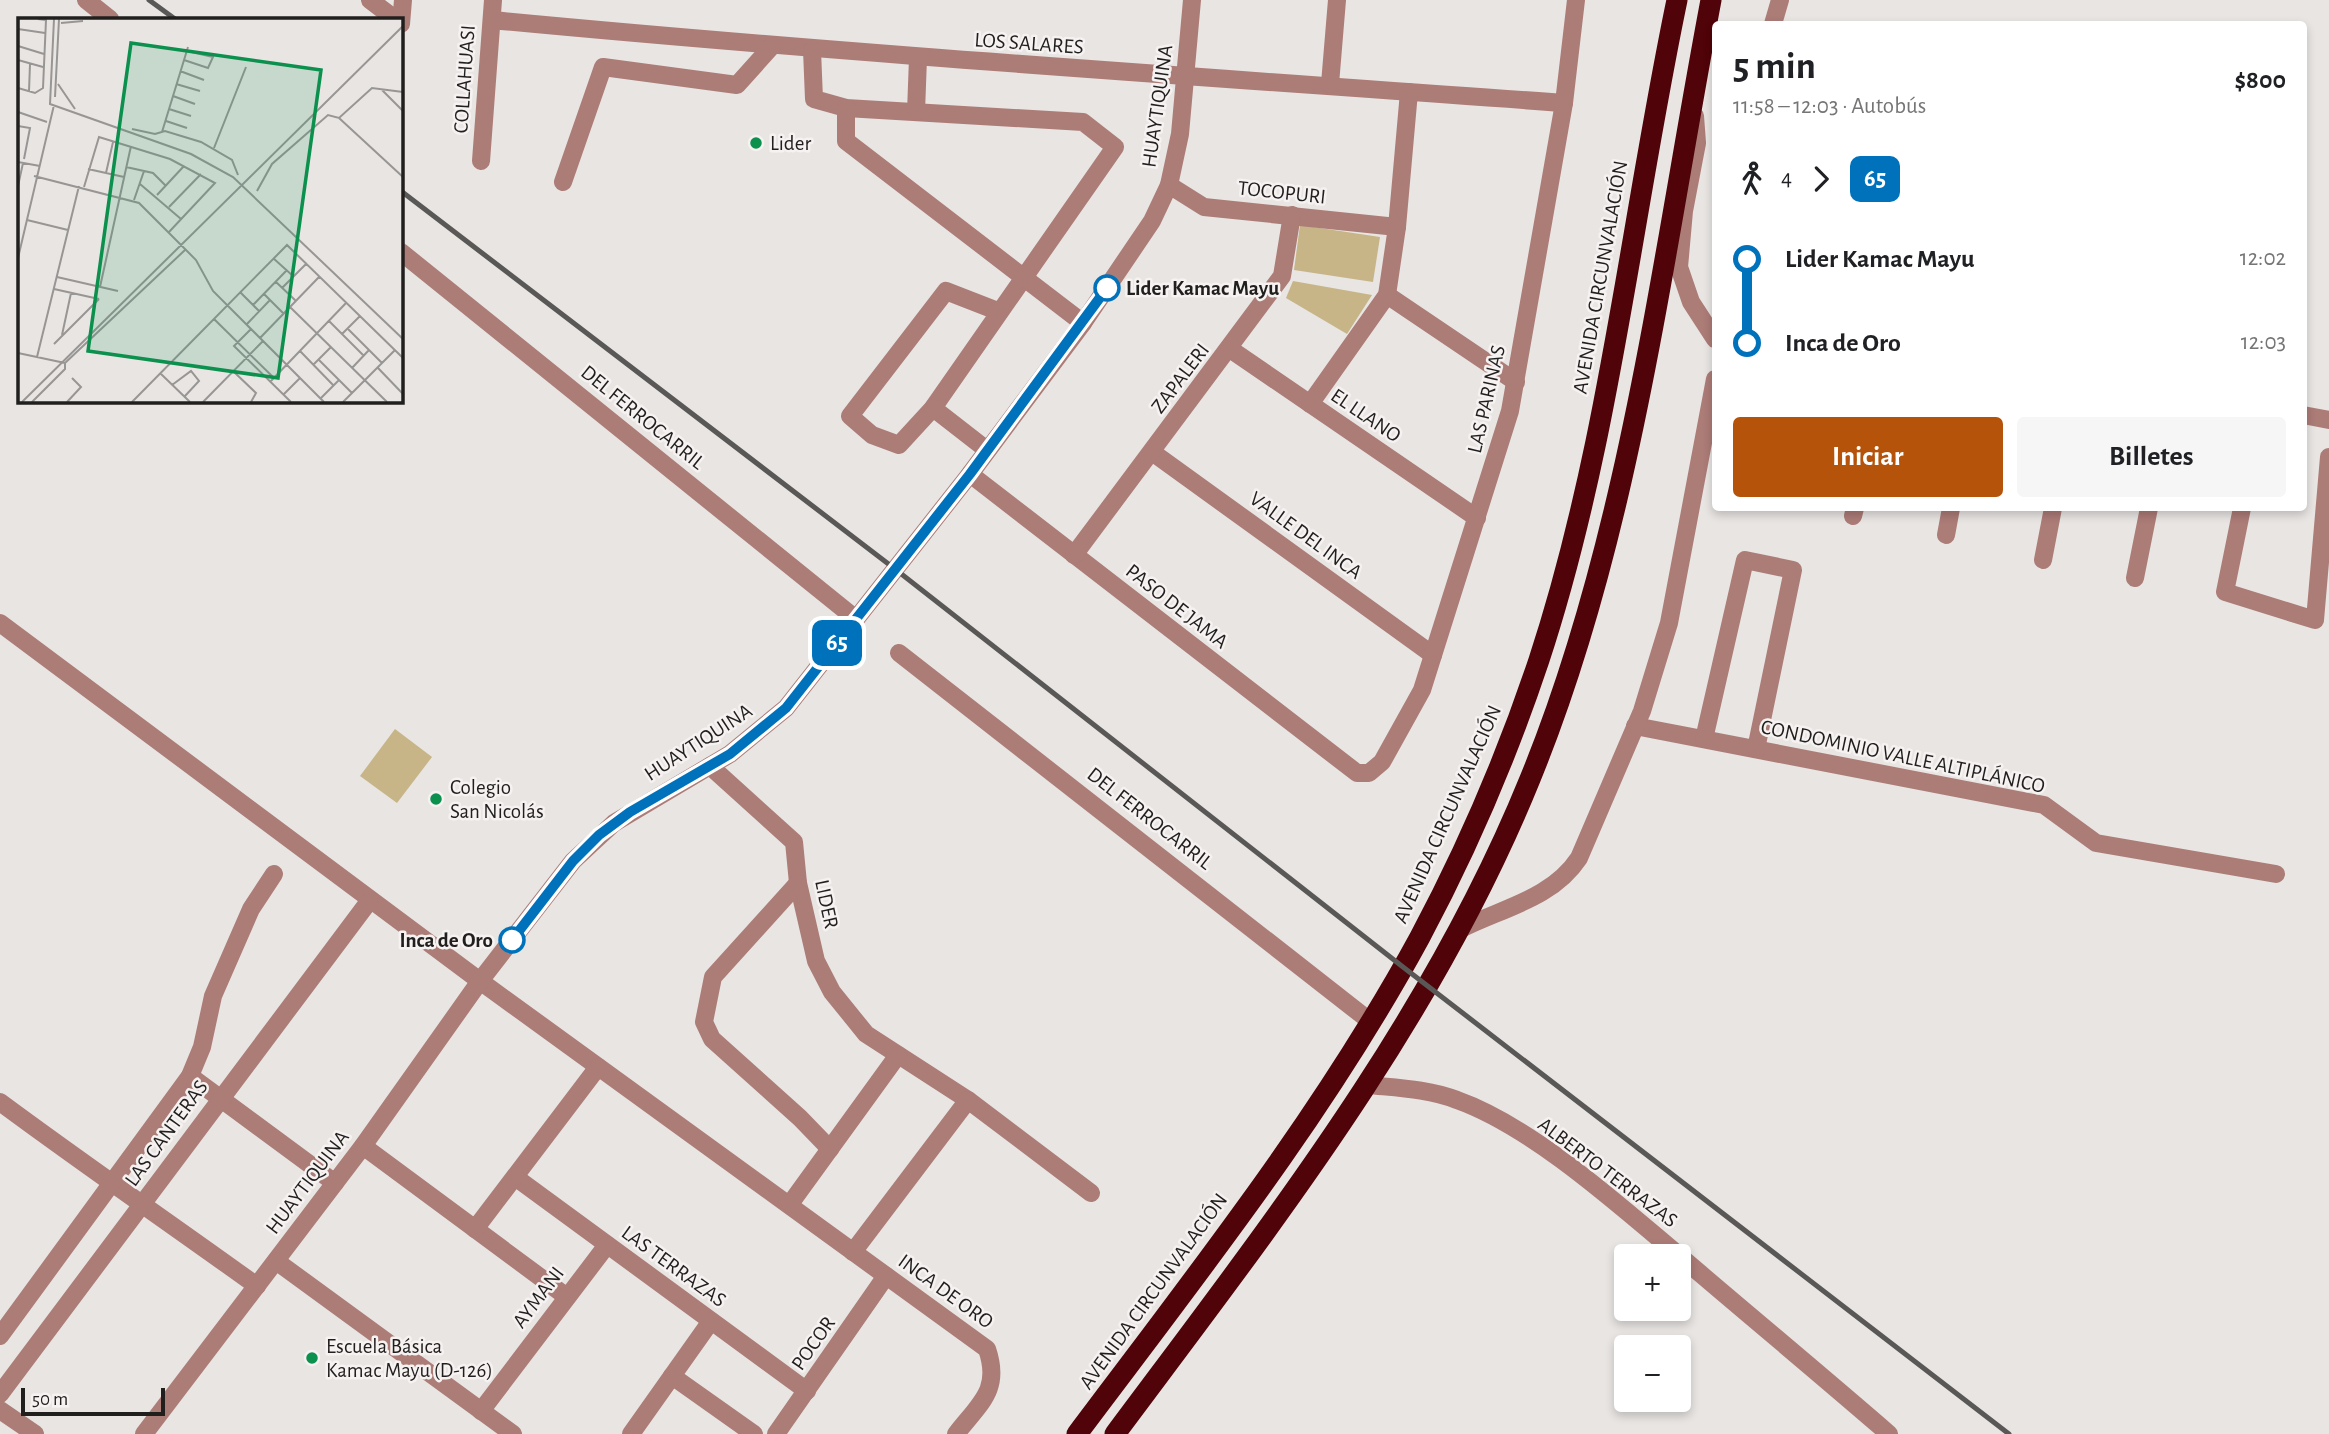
<!DOCTYPE html>
<html lang="es">
<meta charset="utf-8">
<style>
:root{--surface:#fff;--page:#f6f6f6;--text:#202124;--muted:#757577;--accent:#b45309}
body{margin:0;font-family:"Alegreya Sans",sans-serif;background:var(--page);color:var(--text);height:100vh;display:flex;flex-direction:column;font-size:26px;white-space:nowrap}
*{box-sizing:border-box;margin:0}
p{font-size:23px;color:var(--muted)}
.icon{flex:none;width:38px;height:38px;fill:none;stroke:currentColor;stroke-width:2;stroke-linecap:round;stroke-linejoin:round}
.map{position:relative;flex:1;overflow:hidden}
.drawer{position:absolute;left:1712px;top:21px;width:595px;height:490px;display:flex;flex-direction:column;background:var(--surface);border-radius:7px;box-shadow:0 4px 10px #0003}
.drawer>*{flex:none}
.badge{padding:0 14px;border-radius:10px;font-size:24px;line-height:46px}
.tools{position:absolute;left:1614px;top:1244px;display:grid;gap:14px}
.tools a{display:grid;place-items:center;width:77px;height:77px;border-radius:7px;background:var(--surface);box-shadow:0 4px 10px #0003;font-size:35px}
.scale{position:absolute;left:21px;bottom:18px;width:144px;box-sizing:border-box;padding-left:7px;border:4px solid #201f1e;border-top:0;font-size:19px;line-height:24px;white-space:nowrap;color:#201f1e;-webkit-text-stroke:5px #f6f2f1;paint-order:stroke}
.map>.badge{position:absolute;translate:-50% -50%;box-shadow:0 0 0 4px #fff}
.legs{display:flex;align-items:center;gap:10px;height:77px;padding:0 21px;font-size:23px}
.legs p{margin-inline-start:auto}
.head{display:flex;align-items:center;justify-content:space-between;height:119px;padding:0 21px}
h1{font-size:38px;font-weight:600;line-height:52px}
.cta{display:flex;gap:14px;margin-top:auto;padding:14px 21px}
.cta a{flex:1;height:80px;border-radius:7px;background:var(--accent);color:#fff;font-size:28px;font-weight:600;line-height:80px;text-align:center}
.cta a+a{background:var(--page);color:var(--text)}
ul{padding:0 21px;list-style:none}
li{display:flex;align-items:center;gap:24px;height:84px;font-size:26px}
li i{display:grid;place-items:center;width:10px;height:100%;margin:0 9px;background:currentColor}
li i::after{content:'';width:18px;height:18px;margin:-9px;border:5px solid;border-radius:50%;background:var(--surface)}
li p{margin-inline-start:auto}
li:first-child i{background:linear-gradient(#0000 50%,currentColor 0)}
li:last-child i{background:linear-gradient(currentColor 50%,#0000 0)}
.map>svg:first-child{display:block}
</style>
<div class="map">
<svg width="2329" height="1434" viewBox="0 0 2329 1434">
<rect width="100%" height="100%" fill="#e8e5e3"/>
<g fill="#c7b588">
<polygon points="1300,225 1380,237 1373,282 1294,270"/>
<polygon points="1293,281 1372,295 1347,334 1286,298"/>
<polygon points="395,729 432,757 397,803 360,776"/>
</g>
<g fill="none" stroke-linecap="round" stroke-linejoin="round">
<g stroke="#ac7c77" stroke-width="18">
<polyline points="86,0 110,19"/>
<polyline points="370,0 395,19"/>
<path d="M 492,20 C 849,54 1206,77 1564,103"/>
<polyline points="401,24 403,0"/>
<polyline points="1773,24 1780,0"/>
<polyline points="812,50 814,99 846,108 1083,122 1115,147 933,408 899,445 872,435 850,416 946,291 1000,312"/>
<polyline points="1330,84 1337,0"/>
<polyline points="846,108 846,141 1083,323"/>
<polyline points="916,112 918,58"/>
<polyline points="1695,116 1697,143 1684,211 1679,267 1691,302 1715,339"/>
<polyline points="481,161 493,0"/>
<polyline points="563,182 603,67 737,85 772,46"/>
<polyline points="1169,185 1204,207 1397,227"/>
<polyline points="401,252 856,619"/>
<polyline points="1387,295 1516,382"/>
<polyline points="1230,349 1477,518"/>
<polyline points="1310,404 1387,295 1397,227 1409,92"/>
<polyline points="933,408 987,450"/>
<polyline points="2303,415 2329,420"/>
<polyline points="1152,452 1433,655"/>
<polyline points="970,474 1357,773 1369,773 1382,762 1422,690 1510,411 1564,103 1576,0"/>
<polyline points="2242,508 2225,592 2315,620 2329,457"/>
<polyline points="1853,516 1855,508"/>
<polyline points="1946,535 1951,508"/>
<polyline points="1074,555 1282,276 1292,215"/>
<polyline points="2043,560 2053,508"/>
<polyline points="2135,578 2149,508"/>
<path d="M 0,623 L 480,981 L 987,1349 C 1001,1390 980,1403 956,1434"/>
<polyline points="899,653 1371,1022"/>
<polyline points="1635,726 2044,805 2096,843 2276,874"/>
<polyline points="1704,739 1745,560 1793,570 1756,749"/>
<polyline points="710,766 794,842 798,883 816,961 832,992 866,1034 968,1100 1091,1193"/>
<polyline points="798,883 713,977 704,1022 712,1039 800,1118 830,1149"/>
<path d="M 1461,929 C 1502,908 1552,899 1579,858 L 1642,711 L 1669,623 L 1715,379"/>
<polyline points="190,1076 335,1183"/>
<path d="M 1368,1085 C 1398,1088 1429,1089 1457,1100 C 1533,1127 1620,1206 1682,1258 C 1751,1317 1821,1375 1889,1434"/>
<path d="M 0,1102 C 85,1165 171,1224 257,1286"/>
<polyline points="363,1146 567,1297"/>
<polyline points="515,1177 807,1391"/>
<polyline points="790,1204 898,1055"/>
<polyline points="475,1229 598,1067"/>
<polyline points="853,1252 968,1100"/>
<polyline points="276,1261 513,1434"/>
<polyline points="0,1336 190,1076 202,1047 213,996 251,909 274,874"/>
<polyline points="672,1376 754,1434"/>
<polyline points="0,1394 370,900"/>
<polyline points="0,1410 35,1434"/>
<polyline points="481,1411 607,1245"/>
<polyline points="144,1434 363,1146 480,981 573,861 614,823 730,754 786,708 970,474 1083,323 1152,221 1169,185 1180,134 1192,0"/>
<polyline points="631,1434 711,1321"/>
<polyline points="776,1434 886,1276"/>
</g>
<g stroke="#500308" stroke-width="21">
<path d="M 1077,1434 C 1197,1274 1324,1114 1420,937 C 1467,849 1507,756 1539,660 C 1609,447 1631,220 1677,0"/>
<path d="M 1115,1434 C 1270,1226 1432,1021 1530,779 C 1630,535 1662,258 1711,0"/>
</g>
<g stroke="#5a5857" stroke-width="5">
<polyline points="149,0 175,19"/>
<polyline points="401,191 895,569 1403,967 2009,1434"/>
</g>
</g>
<g fill="none" stroke-linecap="round" stroke-linejoin="round">
<g stroke="#fff" stroke-width="16">
<polyline id="line-1" points="512,940 573,861 599,835 630,812 730,754 786,708 970,474 1107,288"/>
</g>
<use href="#line-1" stroke="#0072bc" stroke-width="10"/>
</g>
<g fill="#0c904e" stroke="#f6f2f1" stroke-width="2.5">
<circle cx="756" cy="143" r="7"/>
<circle cx="436" cy="799" r="7"/>
<circle cx="312" cy="1358" r="7"/>
</g>
<g fill="#fff" stroke="#0072bc" stroke-width="3.5">
<circle cx="1107" cy="288" r="12"/>
<circle cx="512" cy="940" r="12"/>
</g>
<g text-anchor="middle" stroke-width="5" stroke-linejoin="round" paint-order="stroke">
<g font-size="21" fill="#201f1e" stroke="#f6f2f1">
<text transform="translate(1029 43) rotate(4)" y="7">LOS SALARES</text>
<text transform="translate(464 79) rotate(-86)" y="7">COLLAHUASI</text>
<text transform="translate(1157 106) rotate(-82)" y="7">HUAYTIQUINA</text>
<text transform="translate(1282 192) rotate(6)" y="7">TOCOPURI</text>
<text transform="translate(1600 277) rotate(-80)" y="7">AVENIDA CIRCUNVALACIÓN</text>
<text transform="translate(1180 378) rotate(-53)" y="7">ZAPALERI</text>
<text transform="translate(1486 399) rotate(-77)" y="7">LAS PARINAS</text>
<text transform="translate(1366 415) rotate(34)" y="7">EL LLANO</text>
<text transform="translate(643 417) rotate(39)" y="7">DEL FERROCARRIL</text>
<text transform="translate(1306 535) rotate(36)" y="7">VALLE DEL INCA</text>
<text transform="translate(1177 606) rotate(38)" y="7">PASO DE JAMA</text>
<text transform="translate(698 742) rotate(-33)" y="7">HUAYTIQUINA</text>
<text transform="translate(1903 756) rotate(12)" y="7">CONDOMINIO VALLE ALTIPLÁNICO</text>
<text transform="translate(1447 814) rotate(-66)" y="7">AVENIDA CIRCUNVALACIÓN</text>
<text transform="translate(1150 818) rotate(38)" y="7">DEL FERROCARRIL</text>
<text transform="translate(827 904) rotate(78)" y="7">LIDER</text>
<text transform="translate(166 1133) rotate(-54)" y="7">LAS CANTERAS</text>
<text transform="translate(1608 1172) rotate(37)" y="7">ALBERTO TERRAZAS</text>
<text transform="translate(307 1182) rotate(-53)" y="7">HUAYTIQUINA</text>
<text transform="translate(674 1266) rotate(36)" y="7">LAS TERRAZAS</text>
<text transform="translate(946 1291) rotate(36)" y="7">INCA DE ORO</text>
<text transform="translate(1153 1291) rotate(-54)" y="7">AVENIDA CIRCUNVALACIÓN</text>
<text transform="translate(538 1297) rotate(-53)" y="7">AYMANI</text>
<text transform="translate(813 1343) rotate(-55)" y="7">POCOR</text>
</g>
<g font-size="21" fill="#201f1e" stroke="#f6f2f1" text-anchor="start">
<text x="770" y="150">Lider</text>
<text x="450" y="794">Colegio<tspan x="450" dy="24">San Nicolás</tspan></text>
<text x="326" y="1353">Escuela Básica<tspan x="326" dy="24">Kamac Mayu (D-126)</tspan></text>
</g>
<g font-size="21" font-weight="bold" fill="#201f1e" stroke="#f6f2f1" text-anchor="start">
<text x="1126" y="295">Lider Kamac Mayu</text>
<text x="493" y="947" text-anchor="end">Inca de Oro</text>
</g>
</g>
<g transform="translate(18 18)">
<rect width="385" height="385" fill="#e8e5e3"/>
<path fill="none" stroke="#989694" stroke-width="2" d="M 36,1 L 32,86 L 173,136 L 215,159 L 385,321M 43,5 L 65,3M 0,11 L 27,15M 0,28 L 26,36M 0,42 L 25,49M 166,42 L 190,50 L 195,39 L 169,33M 162,53 L 186,62M 40,66 L 57,91M 158,66 L 182,73M 0,70 L 17,75 L 25,70 L 28,2 L 20,1M 364,72 L 385,93M 11,73 L 12,46M 155,78 L 177,86M 37,79 L 41,1M 151,91 L 173,98M 0,94 L 29,104M 321,100 L 385,159M 148,103 L 169,110M 0,108 L 12,110 L 6,141M 114,111 L 137,116 L 147,113 L 183,124 L 214,142 L 220,157M 144,114 L 170,29M 196,130 L 228,49M 0,144 L 22,148M 108,149 L 135,155 L 148,168M 70,151 L 106,159M 88,155 L 95,124M 16,158 L 121,185 L 178,242 L 195,273 L 306,384M 122,166 L 163,201M 0,168 L 5,145M 66,169 L 81,119 L 152,141 L 197,165 L 151,214M 239,173 L 254,146 L 310,97 L 321,100 L 354,70 L 385,74M 139,177 L 166,148M 116,182 L 126,153M 151,189 L 183,156M 9,202 L 50,212M 0,240 L 36,87M 255,240 L 275,258M 39,259 L 100,273M 258,264 L 278,283M 82,269 L 113,128M 264,270 L 289,245M 36,271 L 81,281M 222,274 L 241,293M 246,276 L 266,296M 235,287 L 269,252M 272,289 L 369,384M 196,301 L 256,360M 311,303 L 346,338M 228,307 L 252,282M 233,311 L 216,328 L 273,384M 330,311 L 364,345M 324,316 L 342,298M 44,317 L 53,275M 242,320 L 301,259M 36,326 L 81,281M 282,333 L 316,368M 0,335 L 47,345M 19,339 L 61,168M 300,341 L 334,375M 295,347 L 313,329M 334,350 L 351,332M 360,350 L 385,376M 216,354 L 238,375 L 233,384M 142,355 L 172,384M 252,364 L 328,285M 154,367 L 173,353 L 181,363 L 167,378M 266,376 L 282,360M 303,380 L 321,362M 4,384 L 385,8M 14,384 L 47,351 L 47,345 L 167,232M 49,384 L 63,369 L 54,360M 114,384 L 269,227 L 385,340M 185,384 L 245,323M 325,384 L 377,332"/>
<path fill="#0c904e" fill-opacity="0.15" stroke="#0c904e" stroke-width="3.5" d="M 113,25 L 303,52 L 260,360 L 70,333 Z"/>
<rect width="385" height="385" fill="none" stroke="#201f1e" stroke-width="3.5"/>
</g>
</svg>
<div class="tools">
<a>+</a>
<a>−</a>
</div>
<div class="scale">50 m</div>
<b class="badge" style="left:837px;top:643px;background:#0072bc;color:#fff">65</b>
<section class="drawer">
<div class="head"><div><h1>5 min</h1><p>11:58 – 12:03 · Autobús</p></div><b>$800</b></div>
<div class="legs"><svg class="icon" aria-label="walk" viewBox="0 0 24 24"><circle cx="13" cy="4" r="2"/><path d="M13 8l-2 6 4 7M11 14l-3 7M7 12l3-4h3l4 4"/></svg>4<svg class="icon" aria-label="forward" viewBox="0 0 24 24"><path d="M9 5l7 7-7 7"/></svg><b class="badge" style="background:#0072bc;color:#fff">65</b></div>
<ul>
<li><i style="color:#0072bc"></i><b>Lider Kamac Mayu</b><p>12:02</p></li>
<li><i style="color:#0072bc"></i><b>Inca de Oro</b><p>12:03</p></li>
</ul>
<div class="cta"><a>Iniciar</a><a>Billetes</a></div>
</section>
</div>
